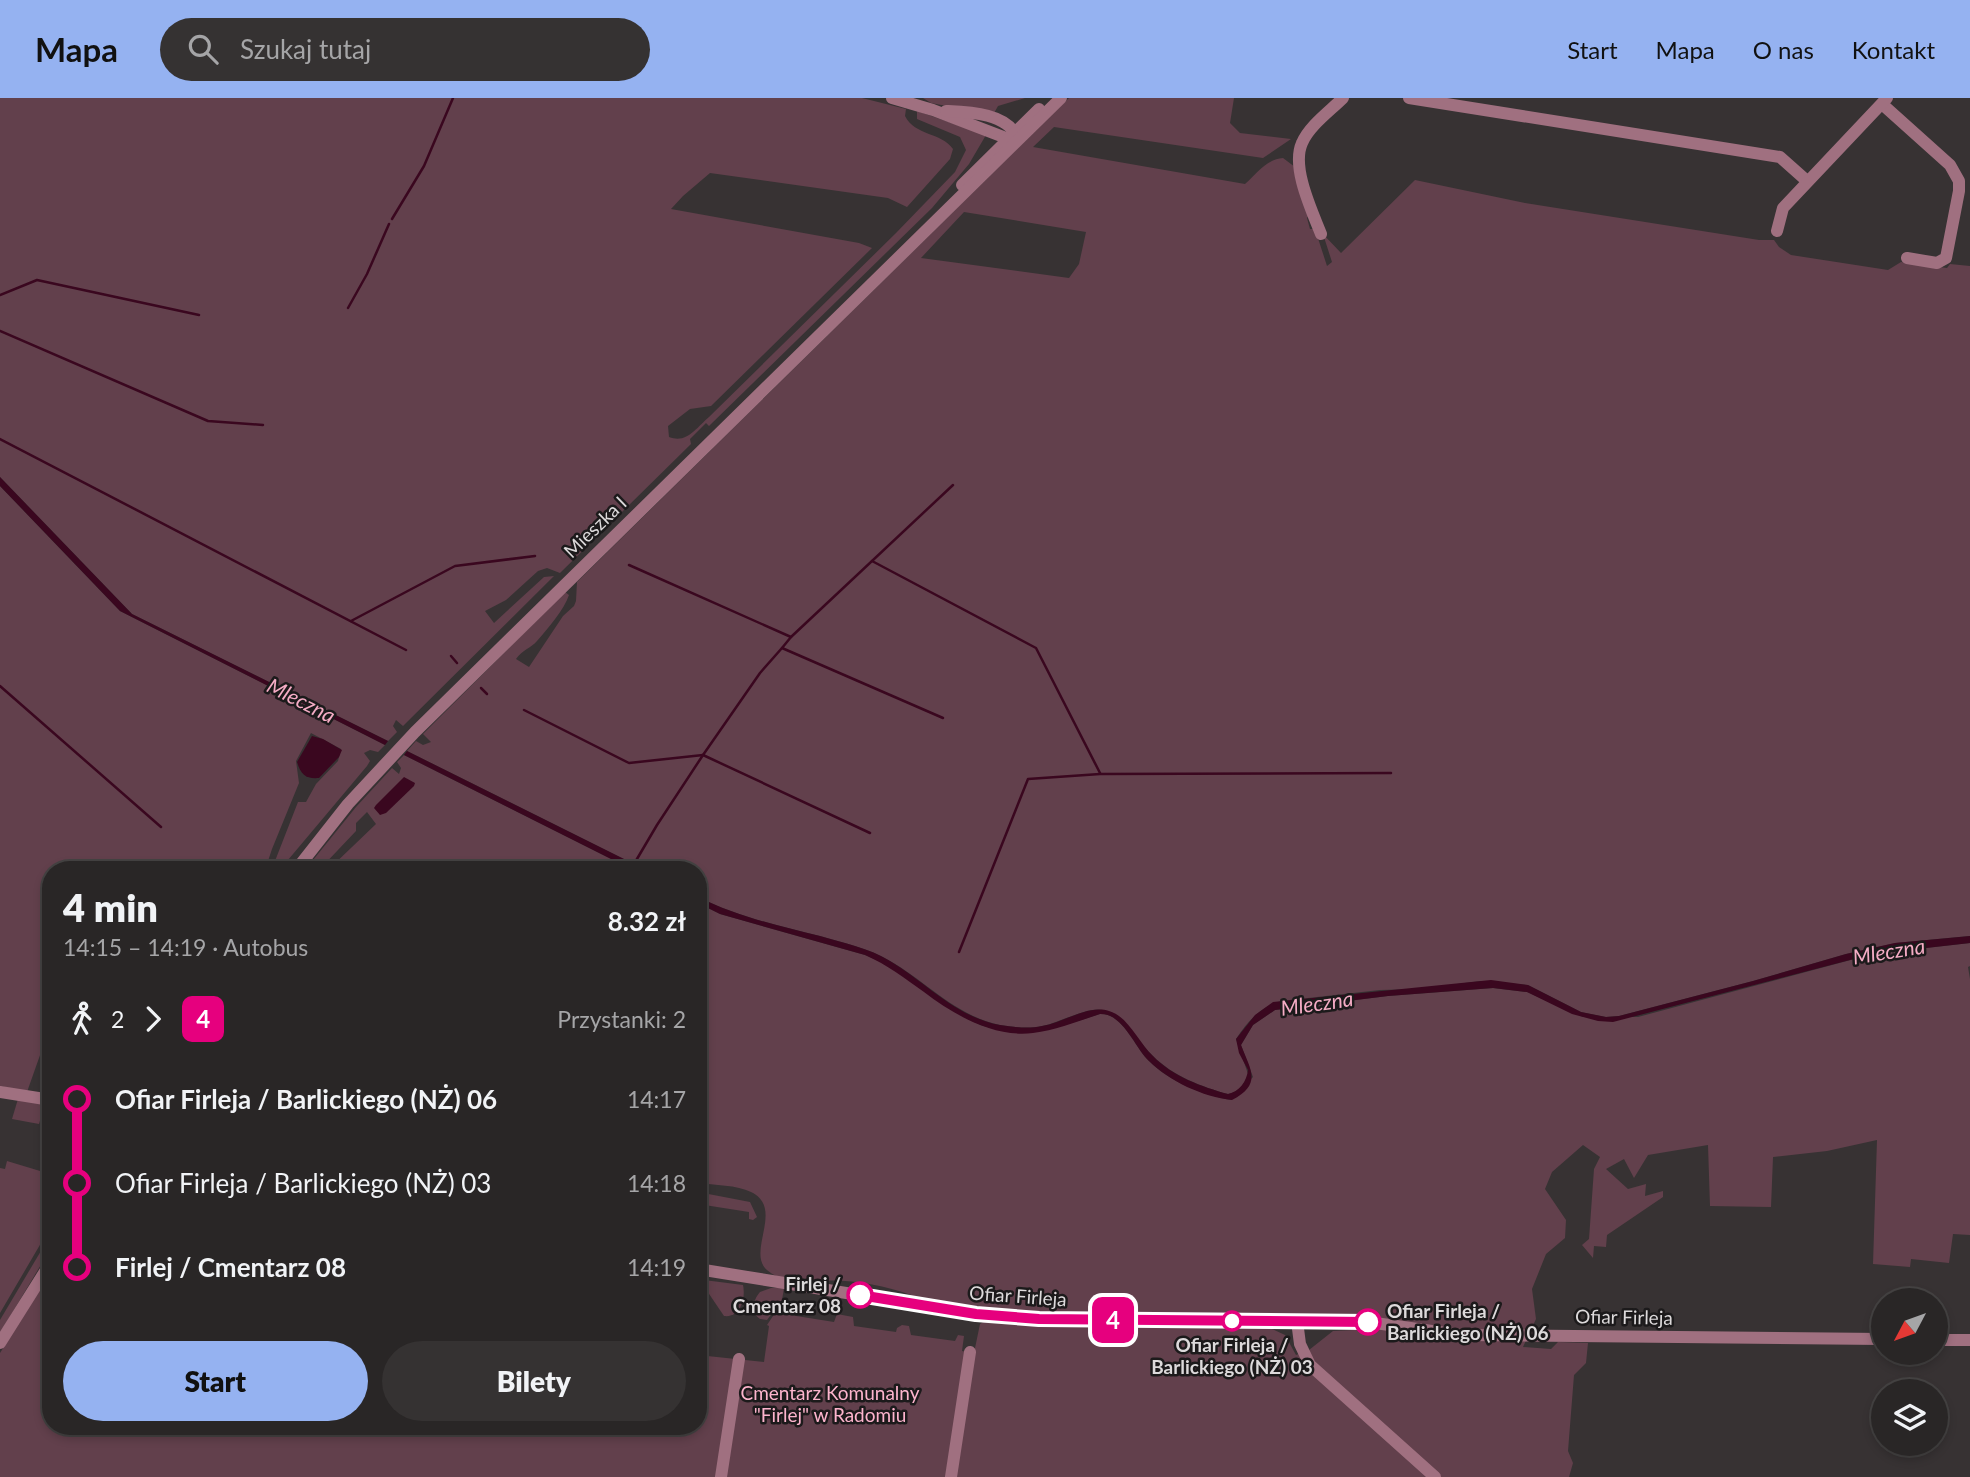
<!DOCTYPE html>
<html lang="pl">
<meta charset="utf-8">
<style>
:root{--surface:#292626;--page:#353232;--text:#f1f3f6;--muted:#a5a5a7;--line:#454343;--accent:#95b2f1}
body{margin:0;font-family:Lato,sans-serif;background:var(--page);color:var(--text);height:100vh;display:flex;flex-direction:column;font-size:26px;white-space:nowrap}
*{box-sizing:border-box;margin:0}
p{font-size:23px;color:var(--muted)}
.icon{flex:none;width:38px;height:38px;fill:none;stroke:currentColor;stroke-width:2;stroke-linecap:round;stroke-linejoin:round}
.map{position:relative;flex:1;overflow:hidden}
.side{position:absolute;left:42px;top:763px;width:665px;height:574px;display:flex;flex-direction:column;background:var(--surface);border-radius:28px;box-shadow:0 4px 10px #0003,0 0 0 2px var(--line)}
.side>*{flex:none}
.badge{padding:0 14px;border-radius:10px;font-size:24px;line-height:46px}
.needle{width:46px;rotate:229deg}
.fabs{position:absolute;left:1871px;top:1190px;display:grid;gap:14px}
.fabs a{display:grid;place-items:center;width:77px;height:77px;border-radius:50%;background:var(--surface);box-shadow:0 4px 10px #0003,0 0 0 2px var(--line);font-size:35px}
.map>.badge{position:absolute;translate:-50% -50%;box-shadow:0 0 0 4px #fff}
.legs{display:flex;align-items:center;gap:10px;height:77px;padding:0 21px;font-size:23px}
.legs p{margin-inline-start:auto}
.overview{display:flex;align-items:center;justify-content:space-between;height:119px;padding:0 21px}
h1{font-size:38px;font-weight:800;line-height:52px}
.primary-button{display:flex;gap:14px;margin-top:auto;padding:14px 21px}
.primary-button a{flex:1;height:80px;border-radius:42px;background:var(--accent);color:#111;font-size:28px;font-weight:800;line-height:80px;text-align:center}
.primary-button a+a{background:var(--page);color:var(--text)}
ul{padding:0 21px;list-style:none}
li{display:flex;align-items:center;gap:24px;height:84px;font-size:26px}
li i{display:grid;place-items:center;width:10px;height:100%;margin:0 9px;background:currentColor}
li i::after{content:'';width:18px;height:18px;margin:-9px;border:5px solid;border-radius:50%;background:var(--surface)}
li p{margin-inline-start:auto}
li:first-child i{background:linear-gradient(#0000 50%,currentColor 0)}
li:last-child i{background:linear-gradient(currentColor 50%,#0000 0)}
header{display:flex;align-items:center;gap:42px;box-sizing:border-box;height:98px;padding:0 35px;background:var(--accent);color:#111}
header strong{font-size:33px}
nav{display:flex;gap:38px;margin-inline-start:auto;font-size:24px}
.search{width:490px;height:63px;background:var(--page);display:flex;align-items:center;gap:18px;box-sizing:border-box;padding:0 24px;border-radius:38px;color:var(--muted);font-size:26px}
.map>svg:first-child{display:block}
</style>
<header>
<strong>Mapa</strong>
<div class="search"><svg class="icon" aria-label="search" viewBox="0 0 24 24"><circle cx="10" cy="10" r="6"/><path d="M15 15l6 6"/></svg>Szukaj tutaj</div>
<nav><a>Start</a><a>Mapa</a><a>O nas</a><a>Kontakt</a></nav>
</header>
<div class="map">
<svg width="1970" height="1379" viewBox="0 0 1970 1379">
<rect width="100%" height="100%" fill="#373233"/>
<g fill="#62404c" fill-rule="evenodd">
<path d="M 0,0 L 862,0 L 906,11 L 905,18 C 915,38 941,34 953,51 L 950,61 L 907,109 L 888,100 L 710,75 L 683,98 L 671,111 L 859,145 L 872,150 L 711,308 L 690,311 L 668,328 L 669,339 C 687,346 696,330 709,319 L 896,135 L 955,74 L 966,52 L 960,39 L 917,21 L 917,13 L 986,37 L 969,66 L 932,110 L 709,328 L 706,325 L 690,341 L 691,346 L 560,475 L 547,470 L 538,473 L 506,502 L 485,513 L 494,525 L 544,479 L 554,478 L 403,628 L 396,622 L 393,628 L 397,634 L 388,643 L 132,516 L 0,379 Z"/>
<polygon points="923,0 1025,0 998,8 993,17 931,5"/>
<path d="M 1069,0 L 1234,0 L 1230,25 L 1240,35 L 1291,41 L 1263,60 L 1054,29 L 1033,49 L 1245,86 C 1257,75 1267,61 1283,60 L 1295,69 L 1309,117 L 1307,120 L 1310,131 L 1315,131 L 1327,168 L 1332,164 L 1323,136 L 1341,155 L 1415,82 L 1525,105 L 1759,142 L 1774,142 L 1779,149 L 1791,157 L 1888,172 L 1901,164 L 1947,170 L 1950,166 L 1970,168 L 1970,838 L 1895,845 L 1846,856 L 1753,883 L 1619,918 L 1606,919 L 1581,914 L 1528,887 L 1481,883 L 1417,891 L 1380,892 L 1281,903 C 1260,909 1248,923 1236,941 L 1248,976 C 1245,986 1238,995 1228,996 C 1202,989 1173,978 1153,958 C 1135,941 1128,920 1103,912 C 1088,908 1059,925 1042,928 C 1028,931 1014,929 1000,927 C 956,918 927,884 890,863 C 869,850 843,845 820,838 C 779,828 736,818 698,799 L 698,772 L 646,772 L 407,653 L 416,643 L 423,647 L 431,644 L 423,636 L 565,494 L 569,497 C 564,512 548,530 537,543 C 531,550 522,552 516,561 L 529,569 L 563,518 L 574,508 L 576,503 L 577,484 ZM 964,114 L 1086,134 L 1079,166 L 1069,180 L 921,160 Z"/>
<polygon points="0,388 120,513 385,647 378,654 370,652 364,655 370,663 367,668 288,762 282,772 275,772 275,763 298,704 306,704 316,686 338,663 341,651 311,635 296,663 299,685 272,751 267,766 268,772 51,772 51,926 27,994 0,988"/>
<polygon points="404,657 633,772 594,772 586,766 577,772 328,772 376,726 367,714 356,725 356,733 319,772 305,772 356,709 392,670 399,676 401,670 397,664"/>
<path d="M 698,805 L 720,816 L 865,857 L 888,867 L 980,927 C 1029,942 1055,930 1100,916 C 1123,915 1135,950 1149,963 C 1170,984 1203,997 1231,1002 L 1253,979 L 1241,947 L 1253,927 L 1275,912 L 1388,898 L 1493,890 L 1527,894 L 1583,919 L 1638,919 L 1873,856 L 1970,845 L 1970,868 L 1968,869 L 1970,881 L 1970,1137 L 1953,1136 L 1949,1165 L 1911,1161 L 1910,1169 L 1873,1166 L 1877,1042 L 1827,1053 L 1773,1059 L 1771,1109 L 1710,1108 L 1708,1047 L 1648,1057 L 1634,1080 L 1624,1061 L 1606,1071 L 1628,1091 L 1646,1086 L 1645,1098 L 1663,1093 L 1663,1099 L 1607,1137 L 1606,1149 L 1594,1148 L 1593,1160 L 1582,1147 L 1589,1141 L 1594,1071 L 1600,1059 L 1583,1047 L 1552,1074 L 1545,1091 L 1566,1122 L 1565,1140 L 1546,1156 L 1532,1191 L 1536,1221 L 1523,1249 L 1551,1251 L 1558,1244 L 1588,1245 L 1586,1265 L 1574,1277 L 1568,1353 L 1573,1365 L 1569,1379 L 0,1379 L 0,1255 L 51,1173 L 51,1328 L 698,1328 L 698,1257 L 764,1264 L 769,1228 L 767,1227 L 781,1206 L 789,1208 L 790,1217 L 834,1224 L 837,1216 L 853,1219 L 854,1228 L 896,1234 L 897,1230 L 902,1227 L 909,1228 L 911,1237 L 955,1243 L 958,1237 L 964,1238 L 962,1253 L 974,1255 L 980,1226 L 986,1222 L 1210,1229 L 1230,1231 L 1268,1229 L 1285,1237 L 1296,1257 L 1309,1252 L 1333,1233 L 1354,1232 L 1352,1219 L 1006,1215 L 911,1200 L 911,1197 C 882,1187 851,1181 819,1183 L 819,1185 C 803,1183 780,1184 767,1172 C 746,1154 785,1110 751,1094 C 737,1087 714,1087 698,1085 Z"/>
<polygon points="18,1001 45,1006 39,1026 12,1021"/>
<polygon points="7,1063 50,1076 51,1074 51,1128 0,1215 0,1070 5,1071"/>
<polygon points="698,1094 750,1104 757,1119 753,1122 749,1121 749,1114 698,1106"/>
<polygon points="51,1136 51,1150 0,1235 0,1222"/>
<path d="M 704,1182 L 743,1187 C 746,1201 740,1220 724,1218 L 701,1184 Z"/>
<path d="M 771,1190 L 784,1190 L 782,1202 L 767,1222 L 760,1221 C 750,1214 753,1202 760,1194 Z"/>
</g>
<g fill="#3a071f">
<polygon points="0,379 132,516 388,643 385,647 120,513 0,388"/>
<path d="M 312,638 L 323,641 L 342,652 L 339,659 L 319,680 C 306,681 301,677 297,664 Z"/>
<polygon points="407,653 646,772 633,772 404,657"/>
<polygon points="404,679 415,685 414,688 386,715 380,717 374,710 376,707"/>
<path d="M 698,799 C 736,818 779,828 820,838 C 843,845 869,850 890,863 C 927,885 956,919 1000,927 C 1014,929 1028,931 1042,928 C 1063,925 1088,906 1109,913 C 1128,918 1139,945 1153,958 C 1172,978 1202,989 1228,996 C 1239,994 1247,983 1248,972 L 1239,955 L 1236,941 L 1255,917 L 1273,904 L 1491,882 L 1528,887 L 1581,914 L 1606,919 L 1619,918 L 1753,883 L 1846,856 L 1895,845 L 1970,838 L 1970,845 L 1873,856 L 1613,924 L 1598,923 L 1572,916 L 1527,894 L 1493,890 L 1388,898 L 1275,912 L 1253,927 L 1241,947 C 1250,971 1263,986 1232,1002 C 1203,999 1169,983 1149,963 C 1135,950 1123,915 1100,916 C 1079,923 1056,932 1033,935 C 994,940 954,917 924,894 C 904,880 888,867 865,857 L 720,816 L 698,805 Z"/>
</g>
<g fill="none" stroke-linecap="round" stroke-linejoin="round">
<g stroke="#3a071f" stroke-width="2.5">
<polyline points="392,121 424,68 453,0"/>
<polyline points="0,197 37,182 199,217"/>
<polyline points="348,210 367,176 389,126"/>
<polyline points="0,233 208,323 263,327"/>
<polyline points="0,341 406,552"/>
<polyline points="872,463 1036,550 1100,675"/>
<polyline points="629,467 791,539 953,387"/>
<polyline points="351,523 455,468 535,458"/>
<polyline points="791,539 782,550 943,620"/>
<polyline points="782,550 760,575 703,657 870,735"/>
<polyline points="451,558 457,565"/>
<polyline points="0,588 161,729"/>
<polyline points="481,590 487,596"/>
<polyline points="524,612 629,665 703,657"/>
<polyline points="634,766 657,727 703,657"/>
<polyline points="959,854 1028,681 1100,676 1391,675"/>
</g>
<g stroke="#a07080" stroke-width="12">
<polyline points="892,0 933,12 1014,43"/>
<polyline points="1409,0 1780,59 1807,83"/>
<polyline points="1882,6 1950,67 1959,83 1959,93 1946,160 1937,165 1907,160"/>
<path d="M 946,13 C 968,14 1008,15 1017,40"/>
<polyline points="962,87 1039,11"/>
<polyline points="1777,133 1783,110 1887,0"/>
<path d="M 1321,136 C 1312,113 1291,69 1302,45 C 1309,28 1330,13 1343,0"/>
<polyline points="296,772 348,706 415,634 1061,0"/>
<polyline points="0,994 51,1002"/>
<polyline points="698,1171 976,1216 1039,1221 1368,1224 1460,1237 1883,1241"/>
<polyline points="1297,1223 1300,1246 1310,1267 1435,1379"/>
<polyline points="1936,1242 1970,1242"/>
<polyline points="0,1245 51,1164"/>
<polyline points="721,1379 739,1261"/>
<polyline points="951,1379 970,1254"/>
</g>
</g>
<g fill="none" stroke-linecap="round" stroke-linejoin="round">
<g stroke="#fff" stroke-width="16">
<polyline id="line-1" points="860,1197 976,1216 1039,1221 1368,1224"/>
</g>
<use href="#line-1" stroke="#e6007e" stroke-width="10"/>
</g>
<g fill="#fff" stroke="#e6007e" stroke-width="3.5">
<circle cx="860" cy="1197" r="12"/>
<circle cx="1232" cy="1223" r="9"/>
<circle cx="1368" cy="1224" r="12"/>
</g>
<g text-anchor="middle" stroke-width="5" stroke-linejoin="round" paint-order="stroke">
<g font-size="19" fill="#dddadb" stroke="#1c1a1b">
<text transform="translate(595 429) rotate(-44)" y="7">Mieszka I</text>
<text transform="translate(1018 1198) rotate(4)" y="7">Ofiar Firleja</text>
<text transform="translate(1624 1219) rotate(1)" y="7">Ofiar Firleja</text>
</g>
<g font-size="19" font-weight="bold" fill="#dddadb" stroke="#1c1a1b" text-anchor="end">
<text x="841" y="1193">Firlej /<tspan x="841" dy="22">Cmentarz 08</tspan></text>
<text x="1387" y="1220" text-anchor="start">Ofiar Firleja /<tspan x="1387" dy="22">Barlickiego (NŻ) 06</tspan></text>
<text x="1232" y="1254" text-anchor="middle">Ofiar Firleja /<tspan x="1232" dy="22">Barlickiego (NŻ) 03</tspan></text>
</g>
<g font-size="19" fill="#fdb4cd" stroke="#1c1a1b">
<text x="830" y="1302">Cmentarz Komunalny<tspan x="830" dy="22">"Firlej" w Radomiu</tspan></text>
</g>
<g font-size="21" font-style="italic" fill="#f5acc5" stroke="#1c1a1b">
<text transform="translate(301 603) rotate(27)" y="7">Mleczna</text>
<text transform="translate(1889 854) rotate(-9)" y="7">Mleczna</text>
<text transform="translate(1317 906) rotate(-8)" y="7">Mleczna</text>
</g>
</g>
</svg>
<div class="fabs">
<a><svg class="needle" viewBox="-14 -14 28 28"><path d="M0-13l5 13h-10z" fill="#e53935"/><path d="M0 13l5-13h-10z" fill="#a5a5a7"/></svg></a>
<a><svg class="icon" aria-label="layers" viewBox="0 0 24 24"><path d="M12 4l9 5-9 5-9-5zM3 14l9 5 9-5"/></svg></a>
</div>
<b class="badge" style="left:1113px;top:1222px;background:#e6007e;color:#fff">4</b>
<section class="side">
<div class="overview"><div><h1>4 min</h1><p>14:15 – 14:19 · Autobus</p></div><b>8.32 zł</b></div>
<div class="legs"><svg class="icon" aria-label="walk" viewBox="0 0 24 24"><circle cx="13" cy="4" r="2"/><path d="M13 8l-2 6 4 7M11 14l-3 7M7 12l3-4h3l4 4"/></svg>2<svg class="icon" aria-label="forward" viewBox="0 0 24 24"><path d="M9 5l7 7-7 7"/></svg><b class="badge" style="background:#e6007e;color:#fff">4</b><p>Przystanki: 2</p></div>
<ul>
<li><i style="color:#e6007e"></i><b>Ofiar Firleja / Barlickiego (NŻ) 06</b><p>14:17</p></li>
<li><i style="color:#e6007e"></i><span>Ofiar Firleja / Barlickiego (NŻ) 03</span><p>14:18</p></li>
<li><i style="color:#e6007e"></i><b>Firlej / Cmentarz 08</b><p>14:19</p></li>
</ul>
<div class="primary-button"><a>Start</a><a>Bilety</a></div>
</section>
</div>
